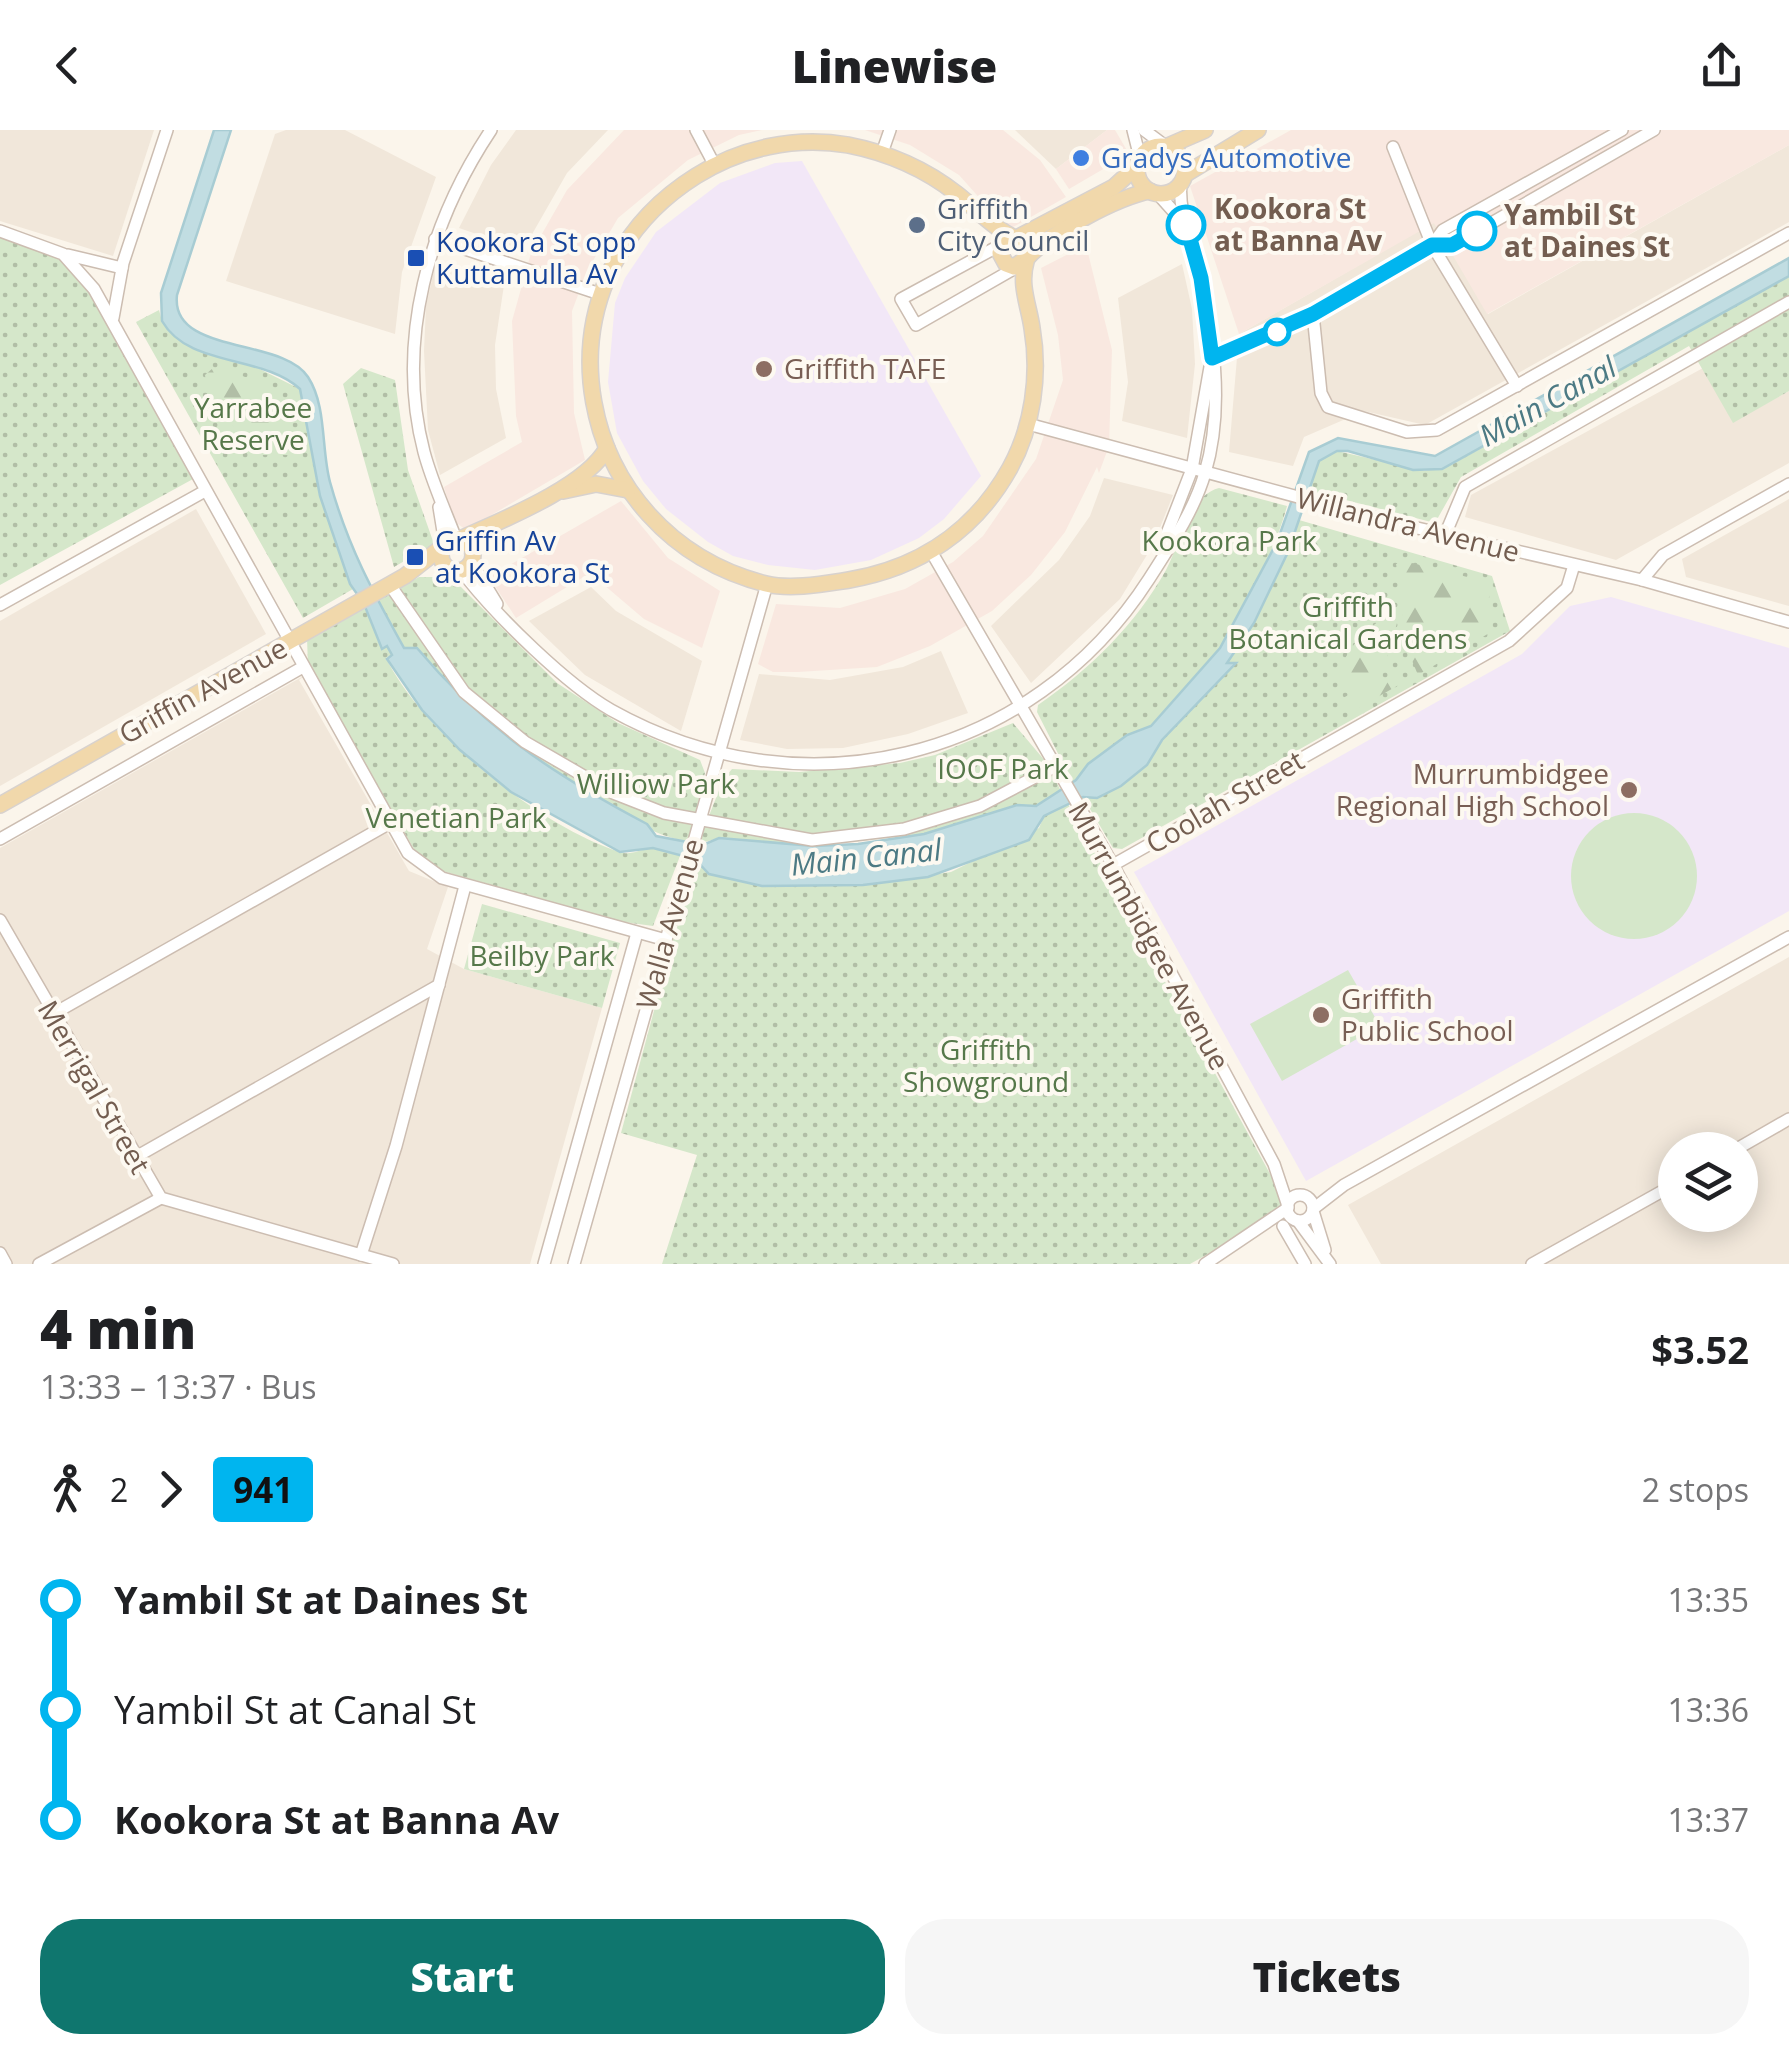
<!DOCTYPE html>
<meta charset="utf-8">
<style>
:root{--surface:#fff;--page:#f6f6f6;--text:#202124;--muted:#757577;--accent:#0f766e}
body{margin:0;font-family:"Open Sans",sans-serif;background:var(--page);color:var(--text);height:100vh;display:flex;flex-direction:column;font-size:38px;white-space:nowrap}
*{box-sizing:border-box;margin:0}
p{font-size:32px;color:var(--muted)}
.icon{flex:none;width:55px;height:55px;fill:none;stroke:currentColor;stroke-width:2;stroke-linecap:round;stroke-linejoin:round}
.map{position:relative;height:1134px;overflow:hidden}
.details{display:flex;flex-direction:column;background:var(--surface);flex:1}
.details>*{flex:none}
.badge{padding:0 20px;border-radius:8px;font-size:35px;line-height:65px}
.controls{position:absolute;left:1658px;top:1002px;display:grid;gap:20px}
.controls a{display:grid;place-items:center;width:100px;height:100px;border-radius:50%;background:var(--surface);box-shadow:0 5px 25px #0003;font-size:50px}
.map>.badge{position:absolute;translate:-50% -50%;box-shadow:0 0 0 5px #fff}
.legs{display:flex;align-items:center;gap:15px;height:110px;padding:0 40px;font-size:32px}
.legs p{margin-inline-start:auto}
.overview{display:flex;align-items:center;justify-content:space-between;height:170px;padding:0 40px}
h1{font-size:55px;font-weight:800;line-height:75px}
.action{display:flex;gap:20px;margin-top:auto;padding:20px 40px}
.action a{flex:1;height:115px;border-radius:40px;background:var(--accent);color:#fff;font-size:40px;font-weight:800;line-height:115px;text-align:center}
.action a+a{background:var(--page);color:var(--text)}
ul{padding:0 40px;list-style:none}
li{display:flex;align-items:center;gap:35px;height:110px;font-size:38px}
li i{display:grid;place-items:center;width:15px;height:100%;margin:0 12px;background:currentColor}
li i::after{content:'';width:25px;height:25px;margin:-12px;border:8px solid;border-radius:50%;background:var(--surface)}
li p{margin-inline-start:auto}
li:first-child i{background:linear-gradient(#0000 50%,currentColor 0)}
li:last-child i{background:linear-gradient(currentColor 50%,#0000 0)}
header{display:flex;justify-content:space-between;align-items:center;height:130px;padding:0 40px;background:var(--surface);font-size:45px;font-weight:800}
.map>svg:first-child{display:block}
</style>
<header><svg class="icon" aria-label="back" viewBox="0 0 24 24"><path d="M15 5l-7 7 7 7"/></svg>Linewise<svg class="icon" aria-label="share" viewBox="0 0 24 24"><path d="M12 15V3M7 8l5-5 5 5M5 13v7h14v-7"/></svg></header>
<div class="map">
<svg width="1789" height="1134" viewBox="0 0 1789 1134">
<defs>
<pattern id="green-dots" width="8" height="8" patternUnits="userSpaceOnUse" patternTransform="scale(2.5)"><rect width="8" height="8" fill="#d5e7ca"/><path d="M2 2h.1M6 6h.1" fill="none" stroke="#b1bea6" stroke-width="1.8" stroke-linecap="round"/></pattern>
<pattern id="forest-firs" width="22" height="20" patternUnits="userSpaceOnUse" patternTransform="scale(2.5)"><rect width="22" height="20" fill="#d5e7ca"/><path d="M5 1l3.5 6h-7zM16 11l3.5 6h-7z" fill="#b1bea6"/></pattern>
</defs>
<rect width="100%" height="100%" fill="#fbf5eb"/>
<g fill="#f1e7da" fill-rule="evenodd">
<polygon points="0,0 154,0 113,126 0,91"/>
<polygon points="286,0 345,0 436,47 402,142 395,204 226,151 275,4"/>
<polygon points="516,0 608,0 567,43 523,120 459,98 491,35"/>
<polygon points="1015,0 1107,0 1056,39"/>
<polygon points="1789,15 1789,92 1425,295 1364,281 1304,307 1293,336 1229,322 1239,204 1434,92 1488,184"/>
<polygon points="436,132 504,155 495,215 496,259 506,308 440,345 428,300 424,221 426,176"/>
<polygon points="1182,134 1192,179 1195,234 1187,308 1122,291 1128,252 1118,168"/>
<polygon points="1703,238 1733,292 1789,261 1789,333 1616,430 1465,387 1471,365"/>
<polygon points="1104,348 1173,365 1153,415 1120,469 1031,553 991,496 1059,430 1090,386"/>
<polygon points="1789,369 1789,476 1686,447 1682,429"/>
<polygon points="196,379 266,504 0,656 0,491"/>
<polygon points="591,457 616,481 702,531 681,601 585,545 529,491"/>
<polygon points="941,521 968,583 908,604 843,618 787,619 740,610 759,544 830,550 903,537"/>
<polygon points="307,544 299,550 409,741 448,757 427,819 464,839 602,878 530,1134 0,1134 0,718"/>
<path d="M 1789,827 L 1789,1134 L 1381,1134 L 1348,1075 ZM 1675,1020 L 1740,1020 L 1740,1085 L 1675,1085 Z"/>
</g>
<g fill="#f9e8e0">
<polygon points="624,0 762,0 739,5 688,30 618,88 587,141 572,181 574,283 585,330 466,400 454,391 444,357 522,312 516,286 512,191 531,123 567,60"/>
<polygon points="865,0 1003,0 1040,30 1066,67 1008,100 959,45 910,15"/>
<polygon points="1107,0 1115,0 1129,24 1069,59 1056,39"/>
<polygon points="1291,0 1789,0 1789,15 1487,184 1434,93 1239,204 1190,56"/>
<polygon points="1086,115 1112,220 1109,316 1099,343 1097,337 1065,402 1031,445 992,481 930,516 877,537 798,542 773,542 758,534 776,474 840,478 905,459 953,432 983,406 1036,329 1063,250 1058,205 1041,138"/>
<polygon points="621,371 668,428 720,461 702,518 644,489 590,443 516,488 489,447"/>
</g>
<g fill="#f2e7f7">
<polygon points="802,31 981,346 944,389 919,408 871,430 815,440 768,435 733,426 708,412 666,379 643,351 617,303 608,252 615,173 625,148 656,102 720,53 775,33"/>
<polygon points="1611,467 1789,518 1789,781 1306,1051 1134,742 1522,524 1570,476"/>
</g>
<g fill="url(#green-dots)">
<polygon points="0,106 64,131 82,150 193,349 0,455"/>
<polygon points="1789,146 1789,261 1733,293 1689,216 1461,347 1435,393 1307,360 1319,331 1337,321 1424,341 1451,335"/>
<polygon points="159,180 162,191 300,259 320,365 353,459 303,488 136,192"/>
<polygon points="361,238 395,250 408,340 434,414 394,437 343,254"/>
<path d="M 1219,358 L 1287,376 C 1269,444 1209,553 1152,595 C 1144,601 1132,602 1124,607 C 1103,620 1091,638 1073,653 L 1037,582 L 1038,575 C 1089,540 1136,494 1166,440 C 1180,414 1188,366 1219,358 Z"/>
<polygon points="1299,390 1492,446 1510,501 1122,719 1113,718 1083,667 1097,668 1147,635 1162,610 1227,534 1254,493 1288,422"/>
<path d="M 419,447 L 439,447 L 460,456 L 557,553 L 618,593 L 700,630 L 705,643 L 689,712 C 651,705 625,686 593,666 C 525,624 469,580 417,518 L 403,518 L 376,470 Z"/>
<path d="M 362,475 L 376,496 L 383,518 L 387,515 L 391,525 L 386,528 C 423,603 541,697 620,722 C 631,726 640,719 650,719 C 660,718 671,723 680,726 L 653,796 L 617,791 L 439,740 L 418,726 L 308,536 L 307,508 Z"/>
<polygon points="1013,593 1046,632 1061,661 1036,676 1017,675 924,704 814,716 719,708 698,714 723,650 732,639 799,642 900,633 935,625"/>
<polygon points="1068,674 1281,1064 1279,1084 1190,1134 662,1134 697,1025 621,1003 695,729 762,756 863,755 951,742 1039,698 1044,686"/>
<polygon points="482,774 620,813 602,878 464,839"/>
</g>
<g fill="url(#forest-firs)">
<polygon points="213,238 270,254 277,266 279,290 298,313 295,325 252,325 207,258 205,245"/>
<polygon points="1412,433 1483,451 1489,461 1491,502 1418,545 1401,504 1403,473 1396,434"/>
<path d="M 1391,483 L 1397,493 L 1386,531 L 1369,543 L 1374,550 L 1402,547 L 1404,552 L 1353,581 L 1343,568 L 1352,563 L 1340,547 C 1343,519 1367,498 1391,483 Z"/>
</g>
<g fill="#d5e7ca">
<circle cx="1634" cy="746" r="63"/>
<polygon points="1348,840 1380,896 1282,951 1250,894"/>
</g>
<path fill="#c1dde2" stroke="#a8ccd3" stroke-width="2.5" d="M 214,0 L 231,0 L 177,165 C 170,225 283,207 308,247 C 327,276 321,319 330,352 C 348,417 373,462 404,518 L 417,518 C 485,599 554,645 647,694 L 656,706 L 703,715 L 719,708 L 814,716 L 858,714 L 924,704 L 1017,675 L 1036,676 L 1076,650 L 1088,634 L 1127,605 L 1151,596 L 1220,518 L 1277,412 L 1309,322 L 1338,308 L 1435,326 L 1789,128 L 1789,146 L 1442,339 L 1413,340 L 1348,321 L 1337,321 L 1319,331 L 1288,422 L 1254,493 L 1227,533 L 1236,533 L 1162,610 L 1147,635 L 1121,656 L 1097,668 L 1083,667 L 1044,686 L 1029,710 L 928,747 L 863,755 L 762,756 L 709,744 L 695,729 L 653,718 L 620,722 L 511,662 L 460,620 L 422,580 L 387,529 L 392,525 L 387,516 L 382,519 L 364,474 L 350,454 L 320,366 L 300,259 C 262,224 189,238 162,191 L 161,163 Z"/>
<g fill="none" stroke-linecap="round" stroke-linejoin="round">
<g stroke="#ccbdb1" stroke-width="14">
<g id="minor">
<polyline points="696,0 714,34"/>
<polyline points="1133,0 1140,28"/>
<polyline points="1144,0 1164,15"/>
<polyline points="1393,17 1432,115 1517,256"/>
<polyline points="882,23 890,0"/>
<polyline points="1157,63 1183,92"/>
<polyline points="0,101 63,124 94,159 408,723 442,748 666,810"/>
<polyline points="435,109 600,164"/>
<polyline points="1006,112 901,169 916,195 1017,137"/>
<polyline points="1432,115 1453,115 1654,0"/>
<polyline points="68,125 122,138"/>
<polyline points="1313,184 1321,263 1328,277 1407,302 1437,300 1789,103"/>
<polyline points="113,188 123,133 167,0"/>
<polyline points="1212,228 1313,184 1432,115 1443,100 1622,0"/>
<polyline points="1028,294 1387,391 1642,450 1789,492"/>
<polyline points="439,377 445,414"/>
<polyline points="1445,405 1465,357 1789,172"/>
<path d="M 456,409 C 445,380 432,352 424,322 C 395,211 429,93 491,0"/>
<polyline points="1164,411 1192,339 1210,237"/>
<polyline points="932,423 1113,735 1274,1034 1288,1076"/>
<polyline points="471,431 497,474"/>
<path d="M 454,440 L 467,448 C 499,488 566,554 611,580 C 800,686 1031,632 1149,449 C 1170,416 1194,381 1205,343 C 1225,276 1213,201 1197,134 C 1191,108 1178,81 1181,53"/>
<polyline points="1642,450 1663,425 1789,354"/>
<polyline points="390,455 464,562 525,612 613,663 664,683 812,710 904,699 980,676 1056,636"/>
<polyline points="0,475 205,361"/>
<polyline points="0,709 303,537"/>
<polyline points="1113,735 1509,511 1567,458 1574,435"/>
<polyline points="0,790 161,1068 393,1134"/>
<polyline points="53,884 390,693"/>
<polyline points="1735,1020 1789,989"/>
<polyline points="134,1028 439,855"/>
<circle cx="1300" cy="1078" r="13"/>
<polyline points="1313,1079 1344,1055 1789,807"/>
<polyline points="1313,1081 1325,1120"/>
<polyline points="1298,1091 1330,1134"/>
<polyline points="1283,1096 1305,1134"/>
<polyline points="0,1123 6,1134"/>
<polyline points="361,1125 396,1016 465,756"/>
<polyline points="39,1134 161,1068"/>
<polyline points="544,1134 637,803"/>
<polyline points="574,1134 767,454"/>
<polyline points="1205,1134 1288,1078"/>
<polyline points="1532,1134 1675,1054"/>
</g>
</g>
<g stroke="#d8d2ce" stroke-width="18">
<g id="major">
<circle cx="1161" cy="40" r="24"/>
<polyline points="1168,16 1205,0"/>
<polyline points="1184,45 1258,0"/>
<path d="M 1013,109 L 1003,115 L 1000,123 L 1006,134 L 1014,137 L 1028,127 L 1023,112 C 995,100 981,83 957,64 C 924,38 889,23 848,15 C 795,6 740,18 696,46 C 524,154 572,405 766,454 C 791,460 823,454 849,450 C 919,438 975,401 1010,338 C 1033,296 1040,245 1032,198 C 1029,176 1019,155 1026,132"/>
<polyline points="1015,109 1114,57 1137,36"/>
<path d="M 1028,127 C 1050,103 1118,67 1150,61"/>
<polyline points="563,361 596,354 628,360"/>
<path d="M 460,409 C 500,391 586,357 607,318"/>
<circle cx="457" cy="425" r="16"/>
<polyline points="0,675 405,446 442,417"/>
</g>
</g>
<use href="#minor" stroke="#fff" stroke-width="11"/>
<use href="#major" stroke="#f1d8ab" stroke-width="15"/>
</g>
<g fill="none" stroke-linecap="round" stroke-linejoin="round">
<g stroke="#fff" stroke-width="22">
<polyline id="line-1" points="1186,95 1201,148 1212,228 1313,184 1432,115 1452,115 1477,101"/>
</g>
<use href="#line-1" stroke="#00b5ef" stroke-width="15"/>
</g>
<circle fill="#3f7fe0" stroke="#fdf9f1" stroke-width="4" cx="1081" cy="28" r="10"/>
<circle fill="#5c6f8a" stroke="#fdf9f1" stroke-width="4" cx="917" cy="95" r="10"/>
<g fill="#fff" stroke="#00b5ef" stroke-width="5">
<circle cx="1186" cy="95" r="18"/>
<circle cx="1477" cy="101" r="18"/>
<circle cx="1277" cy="202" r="12"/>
</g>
<g fill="#1a4fb4" stroke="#fdf9f1" stroke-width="4">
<rect x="406" y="118" width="20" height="20" rx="5"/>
<rect x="405" y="417" width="20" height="20" rx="5"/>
</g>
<g fill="#8d6e63" stroke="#fdf9f1" stroke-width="4">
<circle cx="764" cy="239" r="10"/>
<circle cx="1629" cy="660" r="10"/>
<circle cx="1321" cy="885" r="10"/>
</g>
<g text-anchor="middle" stroke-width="8" stroke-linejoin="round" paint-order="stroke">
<g font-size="28" fill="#366cbe" stroke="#fdf9f1" text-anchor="start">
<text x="1101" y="38">Gradys Automotive</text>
</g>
<g font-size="28" fill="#4e5e75" stroke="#fdf9f1" text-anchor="start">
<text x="937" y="89">Griffith<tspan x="937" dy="32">City Council</tspan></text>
</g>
<g font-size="28" font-weight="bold" fill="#735d50" stroke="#fdf9f1" text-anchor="start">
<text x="1214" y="89">Kookora St<tspan x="1214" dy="32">at Banna Av</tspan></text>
<text x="1504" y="95">Yambil St<tspan x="1504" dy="32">at Daines St</tspan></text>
</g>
<g font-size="28" fill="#164399" stroke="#fdf9f1" text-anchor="start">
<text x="436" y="122">Kookora St opp<tspan x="436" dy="32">Kuttamulla Av</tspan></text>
<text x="435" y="421">Griffin Av<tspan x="435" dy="32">at Kookora St</tspan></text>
</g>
<g font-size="28" fill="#785e54" stroke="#fdf9f1" text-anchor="start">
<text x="784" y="249">Griffith TAFE</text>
<text x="1609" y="654" text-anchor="end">Murrumbidgee<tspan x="1609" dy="32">Regional High School</tspan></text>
<text x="1341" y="879">Griffith<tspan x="1341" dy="32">Public School</tspan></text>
</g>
<g font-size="28" fill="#56784a" stroke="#fdf9f1">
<text x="253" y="288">Yarrabee<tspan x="253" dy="32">Reserve</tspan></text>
<text x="1229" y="421">Kookora Park</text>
<text x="1348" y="487">Griffith<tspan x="1348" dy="32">Botanical Gardens</tspan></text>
<text x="1003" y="649">IOOF Park</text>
<text x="656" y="664">Williow Park</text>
<text x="456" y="698">Venetian Park</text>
<text x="542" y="836">Beilby Park</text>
<text x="986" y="930">Griffith<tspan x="986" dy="32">Showground</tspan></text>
</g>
<g font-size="28" fill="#735d50" stroke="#fdf9f1">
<text transform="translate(1408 395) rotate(14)" y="10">Willandra Avenue</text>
<text transform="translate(203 561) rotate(-29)" y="10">Griffin Avenue</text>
<text transform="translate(1225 672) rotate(-30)" y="10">Coolah Street</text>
<text transform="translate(670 794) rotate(-74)" y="10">Walla Avenue</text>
<text transform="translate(1149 806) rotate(61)" y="10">Murrumbidgee Avenue</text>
<text transform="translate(94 957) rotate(60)" y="10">Merrigal Street</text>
</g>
<g font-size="30" font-style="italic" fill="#4c7a84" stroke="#fdf9f1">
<text transform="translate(1548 272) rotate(-29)" y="10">Main Canal</text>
<text transform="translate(866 728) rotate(-6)" y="10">Main Canal</text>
</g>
</g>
</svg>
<div class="controls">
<a><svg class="icon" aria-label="layers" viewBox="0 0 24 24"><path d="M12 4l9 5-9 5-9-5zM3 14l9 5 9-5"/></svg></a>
</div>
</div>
<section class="details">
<div class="overview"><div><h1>4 min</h1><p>13:33 – 13:37 · Bus</p></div><b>$3.52</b></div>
<div class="legs"><svg class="icon" aria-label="walk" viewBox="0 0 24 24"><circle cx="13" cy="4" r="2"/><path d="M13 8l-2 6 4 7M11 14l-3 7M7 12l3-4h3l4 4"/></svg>2<svg class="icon" aria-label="forward" viewBox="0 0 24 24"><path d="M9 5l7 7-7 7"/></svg><b class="badge" style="background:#00b5ef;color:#111">941</b><p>2 stops</p></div>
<ul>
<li><i style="color:#00b5ef"></i><b>Yambil St at Daines St</b><p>13:35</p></li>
<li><i style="color:#00b5ef"></i><span>Yambil St at Canal St</span><p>13:36</p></li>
<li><i style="color:#00b5ef"></i><b>Kookora St at Banna Av</b><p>13:37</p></li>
</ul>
<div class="action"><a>Start</a><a>Tickets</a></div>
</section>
